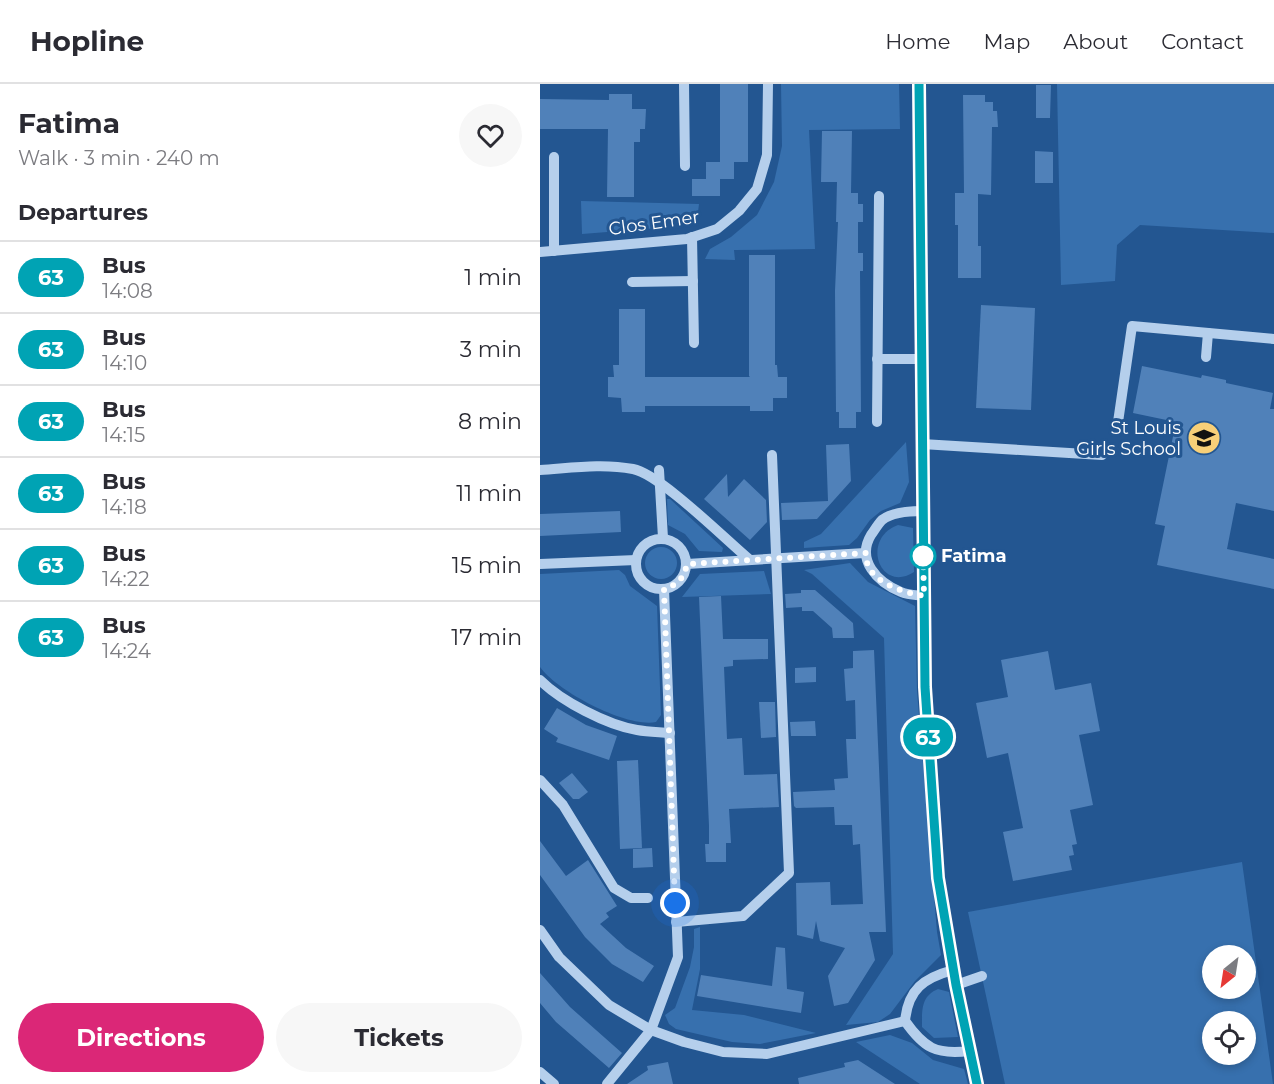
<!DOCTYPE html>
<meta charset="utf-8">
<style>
:root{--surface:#fff;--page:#f7f7f7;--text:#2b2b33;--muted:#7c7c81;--line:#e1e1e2;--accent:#db2777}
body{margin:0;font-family:Montserrat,sans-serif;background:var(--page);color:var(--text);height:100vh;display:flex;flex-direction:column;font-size:22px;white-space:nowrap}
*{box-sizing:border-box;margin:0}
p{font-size:20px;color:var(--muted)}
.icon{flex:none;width:33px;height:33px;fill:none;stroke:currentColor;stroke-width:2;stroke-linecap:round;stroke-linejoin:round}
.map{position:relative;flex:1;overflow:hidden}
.details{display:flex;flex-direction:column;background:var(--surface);width:540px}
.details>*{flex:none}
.badge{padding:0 12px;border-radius:20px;font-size:21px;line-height:39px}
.needle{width:39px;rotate:210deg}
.tools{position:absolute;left:662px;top:861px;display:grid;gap:12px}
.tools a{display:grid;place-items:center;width:54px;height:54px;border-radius:50%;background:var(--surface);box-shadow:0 3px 9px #0003;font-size:30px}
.you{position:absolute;width:30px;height:30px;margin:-15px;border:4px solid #fff;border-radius:50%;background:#1a73e8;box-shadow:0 0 0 9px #1a73e833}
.map>.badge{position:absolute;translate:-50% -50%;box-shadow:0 0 0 3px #fff}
h2{padding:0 18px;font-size:22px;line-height:54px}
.round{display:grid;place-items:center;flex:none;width:63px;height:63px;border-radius:32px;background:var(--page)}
.headline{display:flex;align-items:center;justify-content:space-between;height:102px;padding:0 18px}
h1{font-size:28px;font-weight:700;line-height:45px}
.action{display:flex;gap:12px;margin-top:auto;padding:12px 18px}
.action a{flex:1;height:69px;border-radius:36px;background:var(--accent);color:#fff;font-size:24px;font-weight:700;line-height:69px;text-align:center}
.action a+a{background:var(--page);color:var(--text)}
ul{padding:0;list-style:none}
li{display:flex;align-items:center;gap:18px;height:72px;padding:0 18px;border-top:2px solid var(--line)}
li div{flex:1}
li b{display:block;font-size:22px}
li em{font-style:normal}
li .badge{min-width:66px;font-weight:700;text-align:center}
header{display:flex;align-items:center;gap:36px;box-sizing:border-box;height:84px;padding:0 30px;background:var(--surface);border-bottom:2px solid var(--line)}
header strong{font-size:28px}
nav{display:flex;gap:33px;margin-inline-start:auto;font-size:21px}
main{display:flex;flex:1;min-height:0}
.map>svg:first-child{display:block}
</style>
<header>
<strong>Hopline</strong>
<nav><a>Home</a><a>Map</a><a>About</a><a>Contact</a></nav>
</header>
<main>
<section class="details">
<div class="headline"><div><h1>Fatima</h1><p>Walk · 3 min · 240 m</p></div><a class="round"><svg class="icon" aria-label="heart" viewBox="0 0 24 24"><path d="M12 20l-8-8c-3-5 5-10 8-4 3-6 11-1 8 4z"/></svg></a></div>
<h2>Departures</h2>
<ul>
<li><span class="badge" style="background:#00a3b4;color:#fff">63</span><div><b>Bus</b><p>14:08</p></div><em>1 min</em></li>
<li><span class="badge" style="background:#00a3b4;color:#fff">63</span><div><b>Bus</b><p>14:10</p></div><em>3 min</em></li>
<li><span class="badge" style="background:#00a3b4;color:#fff">63</span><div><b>Bus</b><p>14:15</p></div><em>8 min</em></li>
<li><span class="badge" style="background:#00a3b4;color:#fff">63</span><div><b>Bus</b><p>14:18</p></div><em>11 min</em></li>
<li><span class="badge" style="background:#00a3b4;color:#fff">63</span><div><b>Bus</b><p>14:22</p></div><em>15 min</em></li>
<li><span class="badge" style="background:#00a3b4;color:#fff">63</span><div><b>Bus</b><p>14:24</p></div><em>17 min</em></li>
</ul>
<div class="action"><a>Directions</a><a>Tickets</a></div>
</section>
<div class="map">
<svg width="734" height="1000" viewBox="0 0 734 1000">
<rect width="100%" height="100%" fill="#235691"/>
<g fill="#3770ae" fill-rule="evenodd">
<polygon points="241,0 359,0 360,45 269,46 275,165 194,166 195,176 165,175 170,165 191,153 217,131 234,98 242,62"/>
<polygon points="517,0 734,0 734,149 600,141 577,161 575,197 521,201"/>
<polygon points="41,117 159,120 157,136 143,142 42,150"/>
<polygon points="366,358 369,398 360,419 341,427 330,436 317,454 309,461 264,464 264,458 281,450"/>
<polygon points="127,415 130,415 183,464 182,468 159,467 145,450 128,441"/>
<path d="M 358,441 L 373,444 L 374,488 C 340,510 320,455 358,441 Z"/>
<circle cx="121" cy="479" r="16"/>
<polygon points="310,479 328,498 375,522 377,607 397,848 401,871 375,897 350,930 338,938 306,941 353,870 344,554 272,490 264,486"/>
<path d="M 79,486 L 85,491 L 90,502 L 117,522 L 121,631 L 116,638 C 86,644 17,607 0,583 L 0,490 Z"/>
<polygon points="224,487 231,510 142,513 160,490"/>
<path d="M 702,778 L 733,1000 L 465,1000 L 428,828 ZM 672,872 L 705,872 L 705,904 L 672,904 ZM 672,938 L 705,938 L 705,970 L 672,970 Z"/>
<polygon points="160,843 160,885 152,926 204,931 276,949 220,960 192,958 136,945 129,940 125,931 135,924 150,883 154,863 154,845"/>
<path d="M 398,905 L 409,908 L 418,953 L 394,954 L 382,943 C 382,926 381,912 398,905 Z"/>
<polygon points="350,951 372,959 393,976 424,985 428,1000 380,1000 316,958"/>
</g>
<g fill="#5081b9">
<polygon points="180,0 208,0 208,78 194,78 194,95 180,95 180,112 152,112 152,95 166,95 166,78 180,78"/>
<polygon points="496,1 511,1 510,34 496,34"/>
<polygon points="69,10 92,10 92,25 106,25 105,45 100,45 100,58 94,58 94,113 67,113 68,45 0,45 0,15 69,16"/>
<polygon points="423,11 445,11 445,18 453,18 453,27 457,27 458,43 452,43 451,111 438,110 438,162 441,162 441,194 418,194 418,141 415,141 415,109 424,109"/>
<polygon points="282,47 312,47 311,109 318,109 318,120 323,120 323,138 318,138 318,169 323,169 323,187 320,187 321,328 316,328 316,344 299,344 299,328 296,328 295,207 298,138 296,138 297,98 281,98"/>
<polygon points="495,67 513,68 513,99 495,99"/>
<polygon points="209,171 235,171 235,281 237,281 238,293 247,293 247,314 233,314 233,327 210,327 210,322 105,322 105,328 82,328 81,314 68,313 68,293 74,293 73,281 79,281 79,225 105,225 105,293 210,293 209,292"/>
<polygon points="441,221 495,224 491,326 436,324"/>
<polygon points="602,282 661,294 662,291 686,296 686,299 733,309 730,325 734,325 734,427 696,419 687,465 734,475 734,505 617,481 625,442 615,440 636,338 593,329"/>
<polygon points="309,360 311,397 277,435 242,436 241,419 288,417 286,361"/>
<polygon points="187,390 188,413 204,395 226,416 227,438 210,456 164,415"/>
<polygon points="80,427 81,448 0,452 0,430"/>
<polygon points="261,506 275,506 313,539 314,554 293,554 292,544 273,527 262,527 262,523 246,524 245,510 261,509"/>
<polygon points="181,512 183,555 228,555 228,575 193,576 193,582 184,583 187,655 202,654 204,691 237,690 239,723 189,725 191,759 186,759 186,778 166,778 165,760 169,760 169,742 159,513"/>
<polygon points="334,566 346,848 329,848 335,876 308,919 294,922 288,892 305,864 280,857 276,837 273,855 257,851 256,799 290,798 291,821 323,820 320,760 313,761 312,741 295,741 294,723 256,724 254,722 253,708 295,706 294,695 308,694 306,655 316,655 315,616 306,617 304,585 313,584 313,567"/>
<polygon points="508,567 515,606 551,599 560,647 539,651 553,721 530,726 537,760 532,761 534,771 529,772 532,786 473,797 463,748 483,744 468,669 447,674 436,619 468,613 461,576"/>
<polygon points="276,583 276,598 255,599 255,584"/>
<polygon points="219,618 235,618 236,653 221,654"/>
<polygon points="17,624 46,641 77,652 69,676 16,658 18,654 4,645"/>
<polygon points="275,637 276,652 251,652 250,638"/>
<polygon points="98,676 102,764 80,765 77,677"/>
<polygon points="32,689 48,708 39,715 33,715 19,699"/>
<polygon points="0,757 26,792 48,776 77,822 66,829 69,833 60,840 86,864 114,882 103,898 72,880 45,853 0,791"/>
<polygon points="112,764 113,783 93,784 93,765"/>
<polygon points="236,863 245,864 247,905 264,908 261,929 157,912 161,891 232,902"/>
<polygon points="0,889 30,923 82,969 69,984 16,938 0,919"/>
<polygon points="318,976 355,1000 259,1000 258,994 305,983 304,979"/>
<polygon points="128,978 133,1000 87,1000 108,986 107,982"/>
</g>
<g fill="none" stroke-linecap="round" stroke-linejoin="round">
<g stroke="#b5cfec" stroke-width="10">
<polyline points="144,0 145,82"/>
<polyline points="379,0 385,603 398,794 416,901 437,1000"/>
<polyline points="14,73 14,167"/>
<polyline points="152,153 154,259"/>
<polyline points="0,168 147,155 177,145 199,127 217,105 227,71 228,0"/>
<polyline points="92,198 153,197"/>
<polyline points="666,273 668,249"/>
<polyline points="337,275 381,275"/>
<polyline points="337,338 339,112"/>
<polyline points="577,345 592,242 734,255"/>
<polyline points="382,360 562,371"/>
<path d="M 0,386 C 31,384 62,379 93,385 C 120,390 186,456 210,476"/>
<polyline points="119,386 123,454"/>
<path d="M 383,427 C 371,427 352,428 342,436 C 338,440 334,447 331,451 C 316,476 337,498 361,508 C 368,511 376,511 384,512"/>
<circle cx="121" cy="480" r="25"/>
<polyline points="0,480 96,476"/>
<polyline points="147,480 325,469"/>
<path d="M 0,596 C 21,617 67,641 97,646 C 108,648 119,648 130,649"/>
<polyline points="0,696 23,721 74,804 91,814 108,814"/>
<polyline points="136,838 203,832 249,789 232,371"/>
<polyline points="0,846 19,873 69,921 111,946 144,958 183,968 227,970 365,937"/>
<path d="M 413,886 C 384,894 368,905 365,937 C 384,964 396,971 429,967"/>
<polyline points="416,901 442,892"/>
<polyline points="0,988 14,1000"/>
<polyline points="67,1000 111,946 138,873 124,505"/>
</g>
</g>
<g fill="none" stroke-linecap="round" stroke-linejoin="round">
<g stroke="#fff" stroke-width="14">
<polyline id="line" points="379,0 385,603 398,794 416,901 437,1000"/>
</g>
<use href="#line" stroke="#00a3b4" stroke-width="9"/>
<path stroke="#fff" stroke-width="6" stroke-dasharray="0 10.8" d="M 135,819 L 124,505 C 138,501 144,494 147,480 L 326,469 C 324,497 362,508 384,512 L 383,470 L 383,472"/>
</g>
<defs>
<g id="school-disc" transform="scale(1.725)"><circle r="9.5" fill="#f7cf78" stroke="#235691"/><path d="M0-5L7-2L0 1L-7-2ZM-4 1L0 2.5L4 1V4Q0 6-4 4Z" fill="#111"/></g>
</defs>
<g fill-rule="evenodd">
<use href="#school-disc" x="664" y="354"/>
</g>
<circle fill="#fff" stroke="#00a3b4" stroke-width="3" cx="383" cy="472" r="12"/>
<g text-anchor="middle" stroke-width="6" stroke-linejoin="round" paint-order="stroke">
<g font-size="18" fill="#fff" stroke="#235691">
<text transform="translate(114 139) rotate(-8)" y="6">Clos Emer</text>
</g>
<g font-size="18" fill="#fff" stroke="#235691" text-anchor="end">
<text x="641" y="350">St Louis<tspan x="641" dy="21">Girls School</tspan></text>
</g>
<g font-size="18" font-weight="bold" fill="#fff" stroke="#235691" text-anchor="start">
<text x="401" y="478">Fatima</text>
</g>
</g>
</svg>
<div class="tools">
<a><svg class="needle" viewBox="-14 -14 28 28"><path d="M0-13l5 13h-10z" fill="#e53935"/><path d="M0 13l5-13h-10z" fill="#7c7c81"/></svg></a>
<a><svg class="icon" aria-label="locate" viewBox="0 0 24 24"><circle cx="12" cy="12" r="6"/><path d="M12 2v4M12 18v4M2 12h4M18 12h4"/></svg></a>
</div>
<div class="you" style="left:135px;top:819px"></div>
<b class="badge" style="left:388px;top:653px;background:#00a3b4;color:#fff">63</b>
</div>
</main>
